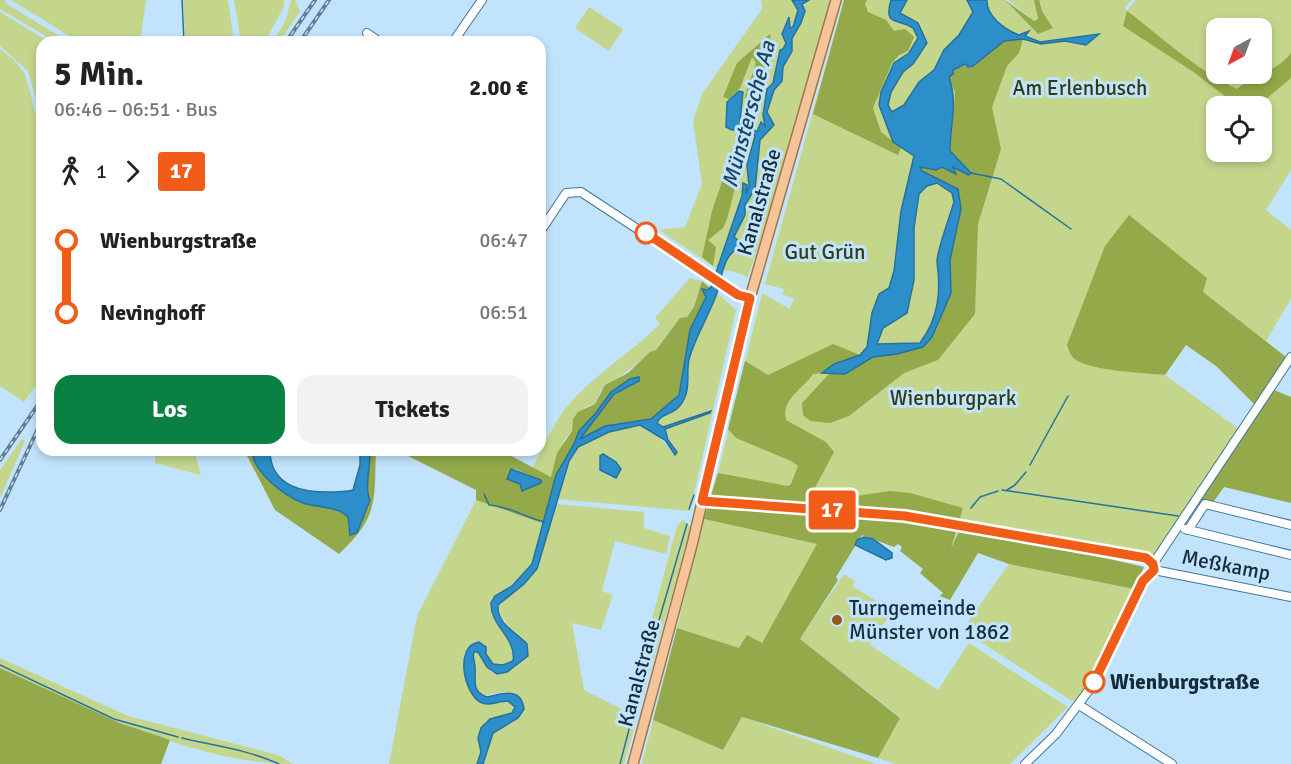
<!DOCTYPE html>
<html lang="de">
<meta charset="utf-8">
<style>
:root{--surface:#fff;--page:#f2f2f2;--text:#222;--muted:#767676;--accent:#0b8043}
body{margin:0;font-family:Signika,sans-serif;background:var(--page);color:var(--text);height:100vh;display:flex;flex-direction:column;font-size:22px;white-space:nowrap}
*{box-sizing:border-box;margin:0}
p{font-size:20px;color:var(--muted)}
.icon{flex:none;width:33px;height:33px;fill:none;stroke:currentColor;stroke-width:2;stroke-linecap:round;stroke-linejoin:round}
.map{position:relative;flex:1;overflow:hidden}
.side{position:absolute;left:36px;top:36px;width:510px;height:420px;display:flex;flex-direction:column;background:var(--surface);border-radius:18px;box-shadow:0 3px 9px #0003}
.side>*{flex:none}
.badge{padding:0 12px;border-radius:4px;font-size:21px;line-height:39px}
.needle{width:39px;rotate:221deg}
.buttons{position:absolute;left:1206px;top:18px;display:grid;gap:12px}
.buttons a{display:grid;place-items:center;width:66px;height:66px;border-radius:12px;background:var(--surface);box-shadow:0 3px 9px #0003;font-size:30px}
.map>.badge{position:absolute;translate:-50% -50%;box-shadow:0 0 0 3px #fff}
.legs{display:flex;align-items:center;gap:9px;height:66px;padding:0 18px;font-size:20px}
.legs p{margin-inline-start:auto}
.head{display:flex;align-items:center;justify-content:space-between;height:102px;padding:0 18px}
h1{font-size:33px;font-weight:700;line-height:45px}
.button{display:flex;gap:12px;margin-top:auto;padding:12px 18px}
.button a{flex:1;height:69px;border-radius:18px;background:var(--accent);color:#fff;font-size:24px;font-weight:700;line-height:69px;text-align:center}
.button a+a{background:var(--page);color:var(--text)}
ul{padding:0 18px;list-style:none}
li{display:flex;align-items:center;gap:21px;height:72px;font-size:22px}
li i{display:grid;place-items:center;width:9px;height:100%;margin:0 8px;background:currentColor}
li i::after{content:'';width:15px;height:15px;margin:-8px;border:4px solid;border-radius:50%;background:var(--surface)}
li p{margin-inline-start:auto}
li:first-child i{background:linear-gradient(#0000 50%,currentColor 0)}
li:last-child i{background:linear-gradient(currentColor 50%,#0000 0)}
.map>svg:first-child{display:block}
</style>
<div class="map">
<svg width="1291" height="764" viewBox="0 0 1291 764">
<rect width="100%" height="100%" fill="#c1e3fc"/>
<g fill="#c4d68b" fill-rule="evenodd">
<polygon points="0,0 5,0 7,4 69,42 56,42 0,9"/>
<polygon points="11,0 146,0 140,42 79,42"/>
<polygon points="183,0 228,0 234,42 185,42"/>
<polygon points="234,0 284,0 284,6 265,42 241,42"/>
<polygon points="291,0 295,0 300,11 279,42 273,42 286,20"/>
<polygon points="761,0 832,0 776,194 748,277 732,271 719,270 659,230 685,227 702,184 693,121 702,94 762,9"/>
<path d="M 844,0 L 1005,0 L 1038,33 L 1053,28 L 1042,11 L 1039,0 L 1131,0 L 1125,8 L 1127,11 L 1136,0 L 1291,0 L 1291,170 L 1266,210 L 1291,230 L 1291,299 L 1266,341 L 1202,292 L 1114,369 L 1165,375 L 1239,429 L 1154,558 L 962,522 L 949,553 L 862,534 L 706,509 L 718,473 L 762,293 L 790,309 L 794,299 L 782,294 L 784,289 L 765,284 ZM 1216,28 L 1262,28 L 1262,74 L 1216,74 ZM 1216,106 L 1262,106 L 1262,152 L 1216,152 Z"/>
<polygon points="1008,0 1034,0 1038,19 1034,21"/>
<polygon points="589,7 623,29 609,51 575,28"/>
<polygon points="0,12 49,42 42,42 42,118 28,71 0,46"/>
<polygon points="0,49 15,61 25,74 42,137 42,377 24,402 0,386"/>
<path d="M 690,278 L 702,281 L 694,307 L 687,317 L 669,332 L 656,350 L 601,390 L 595,404 L 587,406 L 573,419 L 572,431 L 564,440 L 552,477 L 532,468 C 543,449 552,425 566,408 C 593,375 631,353 660,324 L 655,318 Z"/>
<path d="M 717,293 L 736,310 L 690,511 L 557,499 C 561,484 564,467 572,454 C 581,440 624,422 638,425 C 654,429 664,441 673,454 L 665,429 L 710,413 L 663,427 L 657,423 C 663,411 677,416 686,396 C 692,383 686,368 690,354 C 696,332 708,314 717,293 ZM 603,454 L 616,462 L 618,466 L 612,478 L 601,471 L 600,456 Z"/>
<polygon points="22,439 25,441 0,498 0,470"/>
<polygon points="155,450 194,450 201,475 155,463"/>
<path d="M 476,500 L 545,524 C 539,539 538,557 528,570 C 516,585 498,590 490,606 C 494,627 516,639 513,661 L 503,665 L 493,664 L 486,654 L 486,647 L 479,642 L 469,646 L 463,656 L 469,688 L 474,697 L 492,704 L 508,701 L 514,705 L 514,710 C 507,717 499,715 491,718 C 477,725 481,738 481,750 C 481,755 478,759 477,764 L 389,764 L 417,616 Z"/>
<path d="M 556,504 L 644,512 L 644,528 L 670,536 L 666,554 L 615,541 L 602,591 L 613,595 L 601,630 L 572,623 L 584,690 L 627,712 L 639,665 L 651,668 L 624,764 L 483,764 L 493,733 L 518,718 L 524,704 C 519,699 516,694 510,693 C 492,688 471,711 475,670 C 475,663 472,659 474,652 L 478,652 C 482,657 487,669 493,673 C 503,678 522,663 528,656 L 505,625 L 505,619 L 503,621 L 498,606 L 537,569 Z"/>
<polygon points="704,519 818,544 762,643 739,648 677,628"/>
<polygon points="683,520 691,528 653,661 642,656 677,526"/>
<polygon points="1009,564 1134,589 1079,699 1072,701 973,637 967,623"/>
<polygon points="844,574 855,581 852,586 887,607 891,613 870,645 938,690 969,643 1068,707 1010,764 896,764 878,758 900,717 800,639"/>
<path d="M 0,658 L 128,716 L 278,755 L 293,764 C 195,764 87,708 0,668 Z"/>
<polygon points="742,717 876,764 642,764 653,720 723,750"/>
</g>
<g fill="#94a949" fill-rule="evenodd">
<polygon points="844,0 867,0 865,4 868,12 886,20 894,31 905,29 914,37 908,51 899,55 892,63 873,108 881,132 901,148 898,155 813,114"/>
<polygon points="1005,0 1034,21 1038,19 1034,0 1039,0 1042,11 1053,28 1038,34"/>
<path d="M 1127,11 C 1163,38 1196,70 1237,89 C 1255,75 1276,72 1291,53 L 1291,78 L 1258,106 L 1250,106 L 1242,101 L 1238,106 L 1192,71 L 1123,26 Z"/>
<path d="M 770,34 C 775,57 758,83 744,99 L 756,63 L 752,57 L 740,88 L 729,99 L 723,97 L 737,63 Z"/>
<path d="M 1023,39 L 1019,53 L 1007,66 L 992,107 L 1001,149 L 978,224 L 975,314 L 938,360 L 904,373 L 849,416 L 830,423 L 810,421 L 803,415 L 802,403 L 830,373 L 845,374 L 873,357 L 897,354 L 923,347 L 936,330 L 951,293 L 950,260 L 961,209 L 958,189 L 922,171 L 920,167 L 952,167 L 969,175 L 950,151 L 955,93 L 949,76 C 954,67 963,64 973,66 L 1004,41 Z"/>
<polygon points="730,166 737,180 727,219 723,228 708,240 716,247 713,266 702,257 712,211 726,170"/>
<path d="M 1129,215 L 1207,278 L 1203,292 L 1286,357 L 1255,405 L 1216,366 L 1186,345 L 1165,375 C 1143,373 1094,371 1076,360 C 1071,357 1069,351 1067,345 L 1105,246 Z"/>
<path d="M 702,281 L 710,288 L 705,290 L 706,297 L 690,330 L 678,397 L 651,419 L 613,424 L 580,439 L 613,394 L 633,385 L 630,379 L 611,392 L 595,414 L 579,431 L 574,444 L 556,475 L 545,524 L 476,500 L 476,490 L 396,450 L 500,450 L 551,477 L 557,453 L 572,431 L 573,419 L 578,412 L 595,404 L 605,385 L 628,373 L 650,352 L 656,350 L 680,318 L 687,317 L 694,307 ZM 511,469 L 515,469 L 541,480 L 523,491 L 520,484 L 508,479 Z"/>
<path d="M 833,344 L 860,355 L 834,364 L 822,373 L 813,374 C 803,389 781,399 786,420 L 826,442 L 834,452 L 811,495 L 835,499 L 890,491 L 910,493 L 963,508 L 951,548 L 962,525 L 1144,567 L 1134,589 L 1009,564 L 978,553 L 950,600 L 940,596 L 943,593 L 920,573 L 923,569 L 900,551 L 902,547 L 898,544 L 894,547 L 862,535 L 836,577 L 838,580 L 800,639 L 900,718 L 878,758 L 742,717 L 723,750 L 653,720 L 677,628 L 739,648 L 747,635 L 762,643 L 817,544 L 704,519 L 718,473 L 788,486 L 791,484 L 798,466 L 791,461 L 736,438 L 728,429 L 745,361 L 768,375 Z"/>
<polygon points="1274,390 1291,397 1291,503 1224,487 1212,504 1200,501"/>
<path d="M 244,450 L 252,450 C 252,471 284,496 303,503 C 318,507 338,506 349,517 L 348,528 L 370,500 C 364,490 371,464 370,450 L 376,450 C 374,502 379,516 339,554 L 275,510 Z"/>
<polygon points="0,668 120,723 170,740 161,764 0,764"/>
</g>
<g fill="#2d8fc9" stroke="#26719f" stroke-width="1.5" fill-rule="evenodd">
<path d="M 792,0 L 809,0 L 802,4 L 805,11 L 801,23 L 792,38 L 792,51 L 783,67 L 782,81 L 774,90 L 767,112 L 774,125 L 760,140 L 755,189 L 745,205 L 745,215 L 734,237 L 742,243 L 742,247 C 723,252 722,277 717,293 C 709,315 697,334 690,356 C 685,370 691,384 685,397 C 676,418 663,410 657,423 L 663,427 L 711,411 L 710,413 L 665,429 L 668,440 L 677,452 L 675,455 L 665,440 L 640,425 L 609,432 L 578,447 L 569,461 L 537,569 L 524,584 L 498,605 C 497,625 516,632 527,644 L 528,656 L 507,672 L 497,674 L 487,667 L 478,652 L 474,652 C 472,658 475,661 475,667 C 476,681 471,691 487,697 C 502,694 521,686 524,709 L 518,718 L 493,733 L 483,764 L 477,764 L 481,752 L 478,738 L 481,728 L 490,719 L 512,713 L 515,707 L 508,701 C 498,701 489,707 480,702 C 464,693 454,646 479,642 L 486,647 L 486,654 L 493,664 L 503,665 L 513,661 C 517,638 490,626 491,603 L 495,596 L 512,586 L 532,564 L 556,475 L 574,444 L 579,431 L 595,414 L 611,392 L 630,379 L 639,377 L 639,381 L 614,394 L 580,439 L 605,426 L 651,419 L 679,395 L 690,330 L 706,297 L 702,289 L 707,290 L 711,287 L 742,196 L 743,183 L 747,185 L 746,194 L 749,186 L 747,165 L 755,136 L 750,130 L 732,130 L 726,127 L 727,102 L 739,91 L 743,92 L 740,121 L 757,132 L 761,122 L 765,126 L 763,115 L 767,89 L 773,83 L 780,50 L 783,49 L 786,43 L 782,34 L 789,17 L 790,28 L 793,27 L 798,10 Z"/>
<path d="M 891,0 L 907,0 L 900,13 L 918,23 L 927,43 L 913,64 L 903,72 L 891,92 L 888,105 L 892,112 L 904,105 L 919,82 L 934,70 L 944,50 L 959,35 L 973,12 L 967,0 L 987,0 C 986,16 1005,30 1019,35 L 1029,31 L 1025,36 L 1040,42 L 1099,34 L 1086,45 L 1065,41 L 1041,44 L 1023,39 L 1004,41 L 973,66 L 968,67 L 965,64 L 953,70 L 953,74 L 949,77 C 958,103 950,124 950,151 L 971,173 L 969,175 L 953,167 L 956,174 L 942,167 L 936,170 L 920,167 L 922,171 L 958,189 L 961,209 L 950,260 L 951,293 L 932,337 L 923,347 L 897,354 L 873,357 L 845,374 L 822,373 L 834,364 L 860,355 L 867,347 L 872,313 L 879,294 L 889,288 L 894,271 L 901,211 L 914,156 L 893,142 L 879,105 L 881,92 L 894,63 L 909,53 L 918,38 L 913,28 C 898,18 883,27 891,0 ZM 937,183 L 952,193 L 954,202 C 951,213 936,253 937,262 C 941,291 939,318 920,343 L 877,344 L 883,328 L 907,313 L 914,280 L 914,228 L 919,194 L 927,186 Z"/>
<path d="M 252,450 L 270,450 C 270,488 305,493 335,492 C 341,491 347,492 353,490 L 360,465 L 360,450 L 370,450 C 371,464 364,490 370,500 L 357,533 L 350,535 L 348,517 C 338,506 318,508 303,503 C 284,496 252,471 252,450 Z"/>
<polygon points="603,454 616,462 621,469 616,478 600,470 600,456"/>
<polygon points="511,469 541,480 541,483 522,491 520,484 507,479"/>
<polygon points="864,537 873,539 892,553 892,558 886,560 855,545 857,540"/>
</g>
<g fill="none" stroke-linecap="round" stroke-linejoin="round">
<g stroke="#26719f" stroke-width="1.5">
<polyline points="182,0 184,42"/>
<polyline points="971,173 1001,179 1071,229"/>
<polyline points="1030,465 1068,396"/>
<polyline points="1002,490 1178,516"/>
<polyline points="1007,490 1015,485 1026,472"/>
<path d="M 484,494 L 489,505 C 509,506 526,518 545,522"/>
<polyline points="971,508 980,497 998,491"/>
<polyline points="689,509 694,495"/>
<polyline points="648,658 687,524"/>
<polyline points="0,665 114,719 178,737"/>
<path d="M 182,738 C 215,746 249,750 279,764"/>
<polyline points="620,764 645,668"/>
</g>
<g stroke="#3e7599" stroke-width="10">
<g id="minor">
<polyline points="367,33 380,42"/>
<polyline points="453,42 482,0"/>
<polyline points="540,232 566,193 581,192 738,295 750,298"/>
<polyline points="702,501 905,516 1146,558 1153,564"/>
<polyline points="1185,529 1291,555"/>
<polyline points="1188,530 1205,504 1291,525"/>
<polyline points="1154,570 1153,564 1291,357"/>
<polyline points="1154,570 1291,597"/>
<polyline points="1079,705 1172,764"/>
<polyline points="1025,764 1056,734 1089,690 1145,578 1154,570"/>
</g>
</g>
<g stroke="#a2754c" stroke-width="12">
<polyline id="major" points="633,764 692,545 750,298 836,0"/>
</g>
<use href="#minor" stroke="#fff" stroke-width="8"/>
<use href="#major" stroke="#f5c498" stroke-width="9"/>
<g stroke="#627e92" stroke-width="4">
<g id="rail">
<polyline points="286,42 315,0"/>
<polyline points="300,42 329,0"/>
<polyline points="0,460 42,399"/>
<polyline points="0,510 42,420"/>
</g>
</g>
<use href="#rail" stroke="#c1e3fc" stroke-width="1.5" stroke-dasharray="4.5" stroke-linecap="butt"/>
</g>
<g fill="none" stroke-linecap="round" stroke-linejoin="round">
<g stroke="#fff" stroke-width="14">
<polyline id="line-1" points="646,233 738,295 750,298 702,501 905,516 1146,558 1153,564 1154,570 1143,581 1094,682"/>
</g>
<use href="#line-1" stroke="#f25c19" stroke-width="9"/>
</g>
<g fill="#fff" stroke="#f25c19" stroke-width="3">
<circle cx="646" cy="233" r="10"/>
<circle cx="1094" cy="682" r="10"/>
</g>
<circle fill="#95571c" stroke="#c1e3fc" stroke-width="2" cx="837" cy="620" r="6"/>
<g text-anchor="middle" stroke-width="6" stroke-linejoin="round" paint-order="stroke">
<g font-size="21" fill="#323b13" stroke="#c1e3fc">
<text x="1080" y="95">Am Erlenbusch</text>
<text x="825" y="259">Gut Grün</text>
<text x="953" y="405">Wienburgpark</text>
</g>
<g font-size="21" fill="#152c3c" stroke="#c1e3fc">
<text transform="translate(759 202) rotate(-74)" y="7">Kanalstraße</text>
<text transform="translate(1226 565) rotate(11)" y="7">Meßkamp</text>
<text transform="translate(639 673) rotate(-75)" y="7">Kanalstraße</text>
</g>
<g font-size="21" fill="#152c3c" stroke="#c1e3fc" text-anchor="start">
<text x="849" y="615">Turngemeinde<tspan x="849" dy="24">Münster von 1862</tspan></text>
</g>
<g font-size="21" font-weight="bold" fill="#152c3c" stroke="#c1e3fc" text-anchor="start">
<text x="1110" y="689">Wienburgstraße</text>
</g>
<g font-size="22" font-style="italic" fill="#1f455e" stroke="#c1e3fc">
<text transform="translate(748 114) rotate(-75)" y="8">Münstersche Aa</text>
</g>
</g>
</svg>
<div class="buttons">
<a><svg class="needle" viewBox="-14 -14 28 28"><path d="M0-13l5 13h-10z" fill="#e53935"/><path d="M0 13l5-13h-10z" fill="#767676"/></svg></a>
<a><svg class="icon" aria-label="locate" viewBox="0 0 24 24"><circle cx="12" cy="12" r="6"/><path d="M12 2v4M12 18v4M2 12h4M18 12h4"/></svg></a>
</div>
<b class="badge" style="left:832px;top:510px;background:#f25c19;color:#fff">17</b>
<section class="side">
<div class="head"><div><h1>5 Min.</h1><p>06:46 – 06:51 · Bus</p></div><b>2.00 €</b></div>
<div class="legs"><svg class="icon" aria-label="walk" viewBox="0 0 24 24"><circle cx="13" cy="4" r="2"/><path d="M13 8l-2 6 4 7M11 14l-3 7M7 12l3-4h3l4 4"/></svg>1<svg class="icon" aria-label="forward" viewBox="0 0 24 24"><path d="M9 5l7 7-7 7"/></svg><b class="badge" style="background:#f25c19;color:#fff">17</b></div>
<ul>
<li><i style="color:#f25c19"></i><b>Wienburgstraße</b><p>06:47</p></li>
<li><i style="color:#f25c19"></i><b>Nevinghoff</b><p>06:51</p></li>
</ul>
<div class="button"><a>Los</a><a>Tickets</a></div>
</section>
</div>
